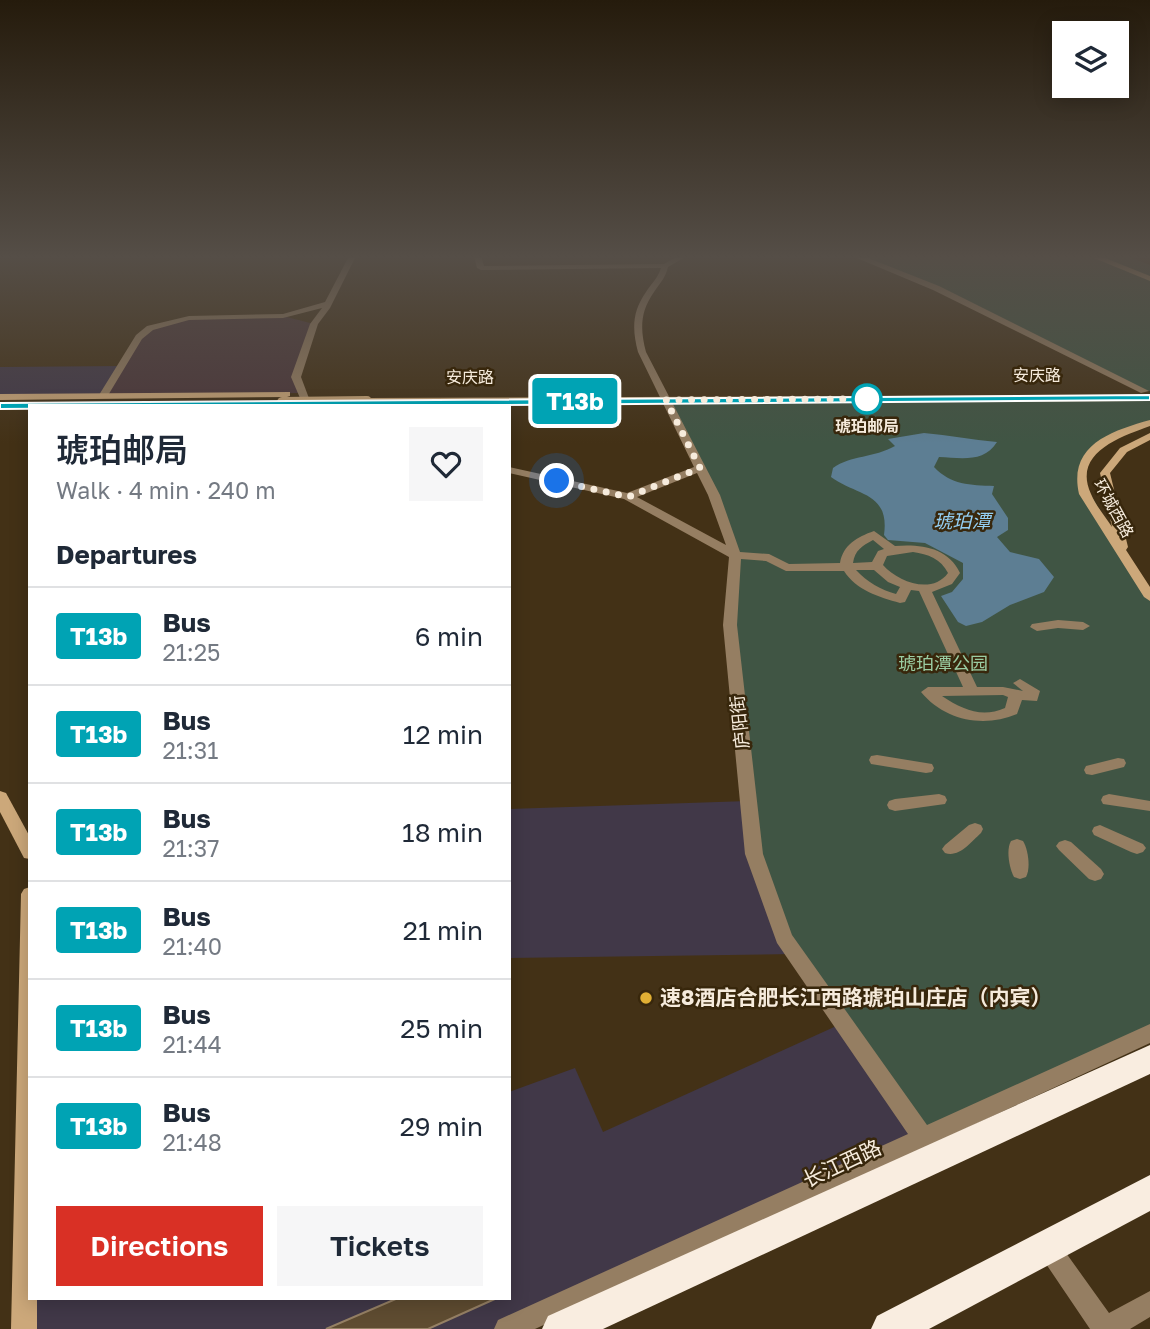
<!DOCTYPE html>
<meta charset="utf-8">
<style>
:root{--surface:#fff;--page:#f6f6f7;--text:#1f2937;--muted:#747a83;--line:#e0e1e3;--accent:#d93025}
body{margin:0;font-family:"Golos Text","Noto Sans SC",sans-serif;background:var(--page);color:var(--text);height:100vh;display:flex;flex-direction:column;font-size:26px;white-space:nowrap}
*{box-sizing:border-box;margin:0}
p{font-size:23px;color:var(--muted)}
.icon{flex:none;width:38px;height:38px;fill:none;stroke:currentColor;stroke-width:2;stroke-linecap:round;stroke-linejoin:round}
.map{position:relative;flex:1;overflow:hidden}
.side{position:absolute;left:28px;top:404px;width:483px;height:896px;display:flex;flex-direction:column;background:var(--surface);border-radius:0px;box-shadow:0 4px 18px #0003}
.side>*{flex:none}
.badge{padding:0 14px;border-radius:5px;font-size:24px;line-height:46px}
.fabs{position:absolute;left:1052px;top:21px;display:grid;gap:14px}
.fabs a{display:grid;place-items:center;width:77px;height:77px;border-radius:0px;background:var(--surface);box-shadow:0 4px 18px #0003;font-size:35px}
.you{position:absolute;width:35px;height:35px;margin:-18px;border:5px solid #fff;border-radius:50%;background:#1a73e8;box-shadow:0 0 0 10px #1a73e833}
.map>.badge{position:absolute;translate:-50% -50%;box-shadow:0 0 0 4px #fff}
h2{padding:0 28px;font-size:26px;line-height:63px}
.round{display:grid;place-items:center;flex:none;width:74px;height:74px;border-radius:0px;background:var(--page)}
.summary{display:flex;align-items:center;justify-content:space-between;height:119px;padding:0 28px}
h1{font-size:33px;font-weight:600;line-height:52px}
.cta{display:flex;gap:14px;margin-top:auto;padding:14px 28px}
.cta a{flex:1;height:80px;border-radius:0px;background:var(--accent);color:#fff;font-size:28px;font-weight:600;line-height:80px;text-align:center}
.cta a+a{background:var(--page);color:var(--text)}
ul{padding:0;list-style:none}
li{display:flex;align-items:center;gap:21px;height:98px;padding:0 28px;border-top:2px solid var(--line)}
li div{flex:1}
li b{display:block;font-size:26px}
li em{font-style:normal}
li .badge{min-width:77px;font-weight:700;text-align:center}
.map>svg:first-child{display:block}
</style>
<div class="map">
<svg width="1150" height="1329" viewBox="0 0 1150 1329">
<rect width="100%" height="100%" fill="#433116"/>
<g fill="#413848">
<polygon points="122,366 104,395 0,397 0,367"/>
<polygon points="748,801 795,954 509,958 509,809"/>
<polygon points="843,1023 923,1138 507,1329 24,1329 30,1298 509,1298 509,1092 575,1068 603,1132"/>
</g>
<polygon fill="#4a363a" points="283,316 314,324 296,377 302,393 104,395 139,337 150,328 189,318"/>
<g fill="#405544">
<polygon points="1127,256 1150,265 1150,391 1144,391 936,288 855,257"/>
<polygon points="1150,398 1150,423 1101,444 1080,476 1150,597 1150,1033 923,1138 784,938 754,854 730,625 735,555 666,400"/>
</g>
<path fill="#5d7e93" d="M 924,433 C 949,435 972,440 997,442 C 984,463 961,458 939,457 L 934,467 C 951,485 970,485 994,486 L 992,494 L 1008,518 L 1008,530 L 997,537 L 1010,552 L 1039,559 L 1054,577 L 1044,592 L 1010,605 L 982,622 L 966,626 L 958,622 L 941,596 L 952,592 L 963,579 L 963,563 L 925,543 L 888,540 L 884,535 C 890,492 857,496 831,477 L 833,468 C 851,455 874,458 895,446 L 888,439 Z"/>
<polygon fill="#5f4c31" stroke="#968165" stroke-width="2" points="398,1298 497,1298 428,1329 326,1329"/>
<g fill="none" stroke-linecap="round" stroke-linejoin="round">
<g fill="#957e62" fill-rule="evenodd">
<polygon points="349,256 356,256 330,308 318,324 301,377 310,401 316,406 303,405 291,377 310,324 322,308 283,318 189,320 153,330 142,339 107,397 99,395 136,335 147,326 189,316 283,314 325,302"/>
<path d="M 474,256 L 481,256 L 484,266 L 664,264 L 678,256 L 687,256 L 668,267 C 666,277 660,283 654,292 C 640,312 640,329 646,352 L 720,495 L 740,552 L 769,554 L 789,564 L 840,563 C 843,545 857,537 874,531 L 895,546 C 920,544 948,547 960,573 L 952,584 L 932,592 L 977,687 L 1003,687 L 1023,691 L 1013,683 L 1020,679 L 1040,691 L 1037,701 L 1022,700 L 1017,714 C 984,728 945,721 921,692 L 928,687 L 963,687 L 919,591 L 911,590 L 905,602 L 900,603 C 879,597 856,590 844,571 L 786,571 L 766,561 L 741,559 L 737,625 L 763,854 L 792,935 L 927,1125 L 1150,1024 L 1150,1043 L 939,1141 L 947,1156 L 944,1164 L 936,1167 L 928,1164 L 919,1150 L 535,1329 L 494,1329 L 498,1320 L 908,1134 L 777,943 L 745,854 L 723,625 L 729,557 L 624,499 L 509,473 L 509,467 L 627,493 L 694,467 L 638,352 C 632,329 632,312 646,292 C 651,284 658,278 661,268 L 481,270 L 477,268 ZM 697,473 L 708,495 L 726,545 L 637,497 ZM 873,540 L 884,549 L 878,551 L 872,562 L 853,563 C 855,550 862,546 873,540 ZM 913,552 C 928,554 941,559 948,573 C 932,595 898,582 883,565 L 887,556 ZM 856,570 L 874,570 L 888,582 L 900,587 L 896,594 C 881,590 867,582 856,570 ZM 1003,695 L 1008,697 L 1005,708 C 982,718 963,710 942,696 Z"/>
<polygon points="852,256 863,256 939,286 1149,391 1141,393 933,290"/>
<polygon points="1058,620 1083,622 1090,626 1083,630 1058,628 1037,631 1030,627 1032,624"/>
<polygon points="877,755 926,763 932,764 934,768 932,772 926,773 871,764 869,760 871,756"/>
<polygon points="1118,758 1124,759 1126,763 1124,767 1092,775 1086,774 1084,770 1086,766"/>
<polygon points="939,794 945,796 947,800 945,804 895,811 889,809 887,805 889,801 895,799"/>
<polygon points="1109,794 1150,801 1150,811 1103,804 1101,800 1103,796"/>
<path d="M 975,823 L 981,825 L 983,829 L 981,833 C 971,842 959,858 945,853 L 942,849 L 945,845 L 969,825 Z"/>
<polygon points="1100,825 1143,844 1146,848 1143,852 1137,854 1131,852 1094,835 1092,831 1094,827"/>
<path d="M 1017,839 L 1023,841 C 1028,849 1031,868 1026,877 L 1020,879 L 1014,877 C 1009,868 1006,849 1011,841 Z"/>
<polygon points="1065,840 1071,842 1101,869 1104,874 1101,879 1095,881 1089,879 1059,850 1056,846 1059,842"/>
<polygon points="1048,1235 1056,1239 1109,1313 1150,1291 1150,1317 1130,1329 1090,1329 1040,1255 1036,1247 1040,1239"/>
</g>
<g fill="#cca87a" fill-rule="evenodd">
<polygon points="1089,256 1100,256 1150,276 1150,281"/>
<polygon points="290,392 290,396 287,397 0,400 0,394"/>
<polygon points="1150,395 1150,401 367,404 362,401 367,398"/>
<path d="M 1150,420 L 1150,426 C 1120,437 1072,453 1091,494 C 1096,506 1105,516 1112,527 L 1100,473 L 1120,448 L 1150,433 L 1150,440 L 1127,452 L 1110,473 L 1128,547 L 1126,550 L 1150,587 L 1150,601 L 1144,597 L 1079,494 C 1068,445 1111,431 1150,420 Z"/>
<polygon points="0,791 6,793 30,837 30,859 24,858 0,812"/>
<polygon points="30,887 30,1298 37,1298 37,1329 11,1329 21,894 24,889"/>
</g>
<g fill="#f9ede0" fill-rule="evenodd">
<polygon points="1150,1045 1150,1074 603,1329 542,1329 548,1316"/>
<polygon points="1150,1175 1150,1211 929,1329 871,1329 877,1316"/>
</g>
<polyline stroke="#cca87a" stroke-width="10" points="282,402 367,401"/>
</g>
<linearGradient id="sky" x2="0" y2="1"><stop stop-color="#251b0c"/><stop offset="0.58" stop-color="#554e47"/><stop offset="1" stop-color="#554e47" stop-opacity="0"/></linearGradient>
<rect width="1150" height="443" fill="url(#sky)"/>
<polygon fill="#00a3b4" stroke="#fff" stroke-width="2" points="1150,395 1150,400 0,409 0,403"/>
<g fill="none" stroke-linecap="round" stroke-linejoin="round">
<polyline stroke="#f6ebdc" stroke-width="7" stroke-dasharray="0 12.6" points="557,481 628,497 700,468 666,400 867,399"/>
</g>
<circle fill="#fff" stroke="#00a3b4" stroke-width="3.5" cx="867" cy="399" r="14"/>
<circle fill="#e1af34" stroke="#38270c" stroke-width="2.5" cx="646" cy="998" r="7"/>
<g text-anchor="middle" stroke-width="5" stroke-linejoin="round" paint-order="stroke">
<g font-size="16" fill="#f6ebdc" stroke="#38270c">
<text x="1037" y="381">安庆路</text>
<text x="470" y="383">安庆路</text>
<text transform="translate(1114 508) rotate(61)" y="6">环城西路</text>
</g>
<g font-size="16" font-weight="bold" fill="#f6ebdc" stroke="#38270c">
<text x="867" y="432">琥珀邮局</text>
</g>
<g font-size="18" fill="#9acda3" stroke="#38270c">
<text x="943" y="670">琥珀潭公园</text>
</g>
<g font-size="18" fill="#f6ebdc" stroke="#38270c">
<text transform="translate(740 722) rotate(-96)" y="6">庐阳街</text>
</g>
<g font-size="19" font-style="italic" fill="#94cff3" stroke="#38270c">
<text x="962" y="528">琥珀潭</text>
</g>
<g font-size="21" font-weight="bold" fill="#f6ebdc" stroke="#38270c" text-anchor="start">
<text x="660" y="1005">速8酒店合肥长江西路琥珀山庄店（内宾）</text>
</g>
<g font-size="21" fill="#f6ebdc" stroke="#38270c">
<text transform="translate(842 1164) rotate(-25)" y="7">长江西路</text>
</g>
</g>
</svg>
<div class="fabs">
<a><svg class="icon" aria-label="layers" viewBox="0 0 24 24"><path d="M12 4l9 5-9 5-9-5zM3 14l9 5 9-5"/></svg></a>
</div>
<div class="you" style="left:557px;top:481px"></div>
<b class="badge" style="left:575px;top:401px;background:#00a3b4;color:#fff">T13b</b>
<section class="side">
<div class="summary"><div><h1>琥珀邮局</h1><p>Walk · 4 min · 240 m</p></div><a class="round"><svg class="icon" aria-label="heart" viewBox="0 0 24 24"><path d="M12 20l-8-8c-3-5 5-10 8-4 3-6 11-1 8 4z"/></svg></a></div>
<h2>Departures</h2>
<ul>
<li><span class="badge" style="background:#00a3b4;color:#fff">T13b</span><div><b>Bus</b><p>21:25</p></div><em>6 min</em></li>
<li><span class="badge" style="background:#00a3b4;color:#fff">T13b</span><div><b>Bus</b><p>21:31</p></div><em>12 min</em></li>
<li><span class="badge" style="background:#00a3b4;color:#fff">T13b</span><div><b>Bus</b><p>21:37</p></div><em>18 min</em></li>
<li><span class="badge" style="background:#00a3b4;color:#fff">T13b</span><div><b>Bus</b><p>21:40</p></div><em>21 min</em></li>
<li><span class="badge" style="background:#00a3b4;color:#fff">T13b</span><div><b>Bus</b><p>21:44</p></div><em>25 min</em></li>
<li><span class="badge" style="background:#00a3b4;color:#fff">T13b</span><div><b>Bus</b><p>21:48</p></div><em>29 min</em></li>
</ul>
<div class="cta"><a>Directions</a><a>Tickets</a></div>
</section>
</div>
